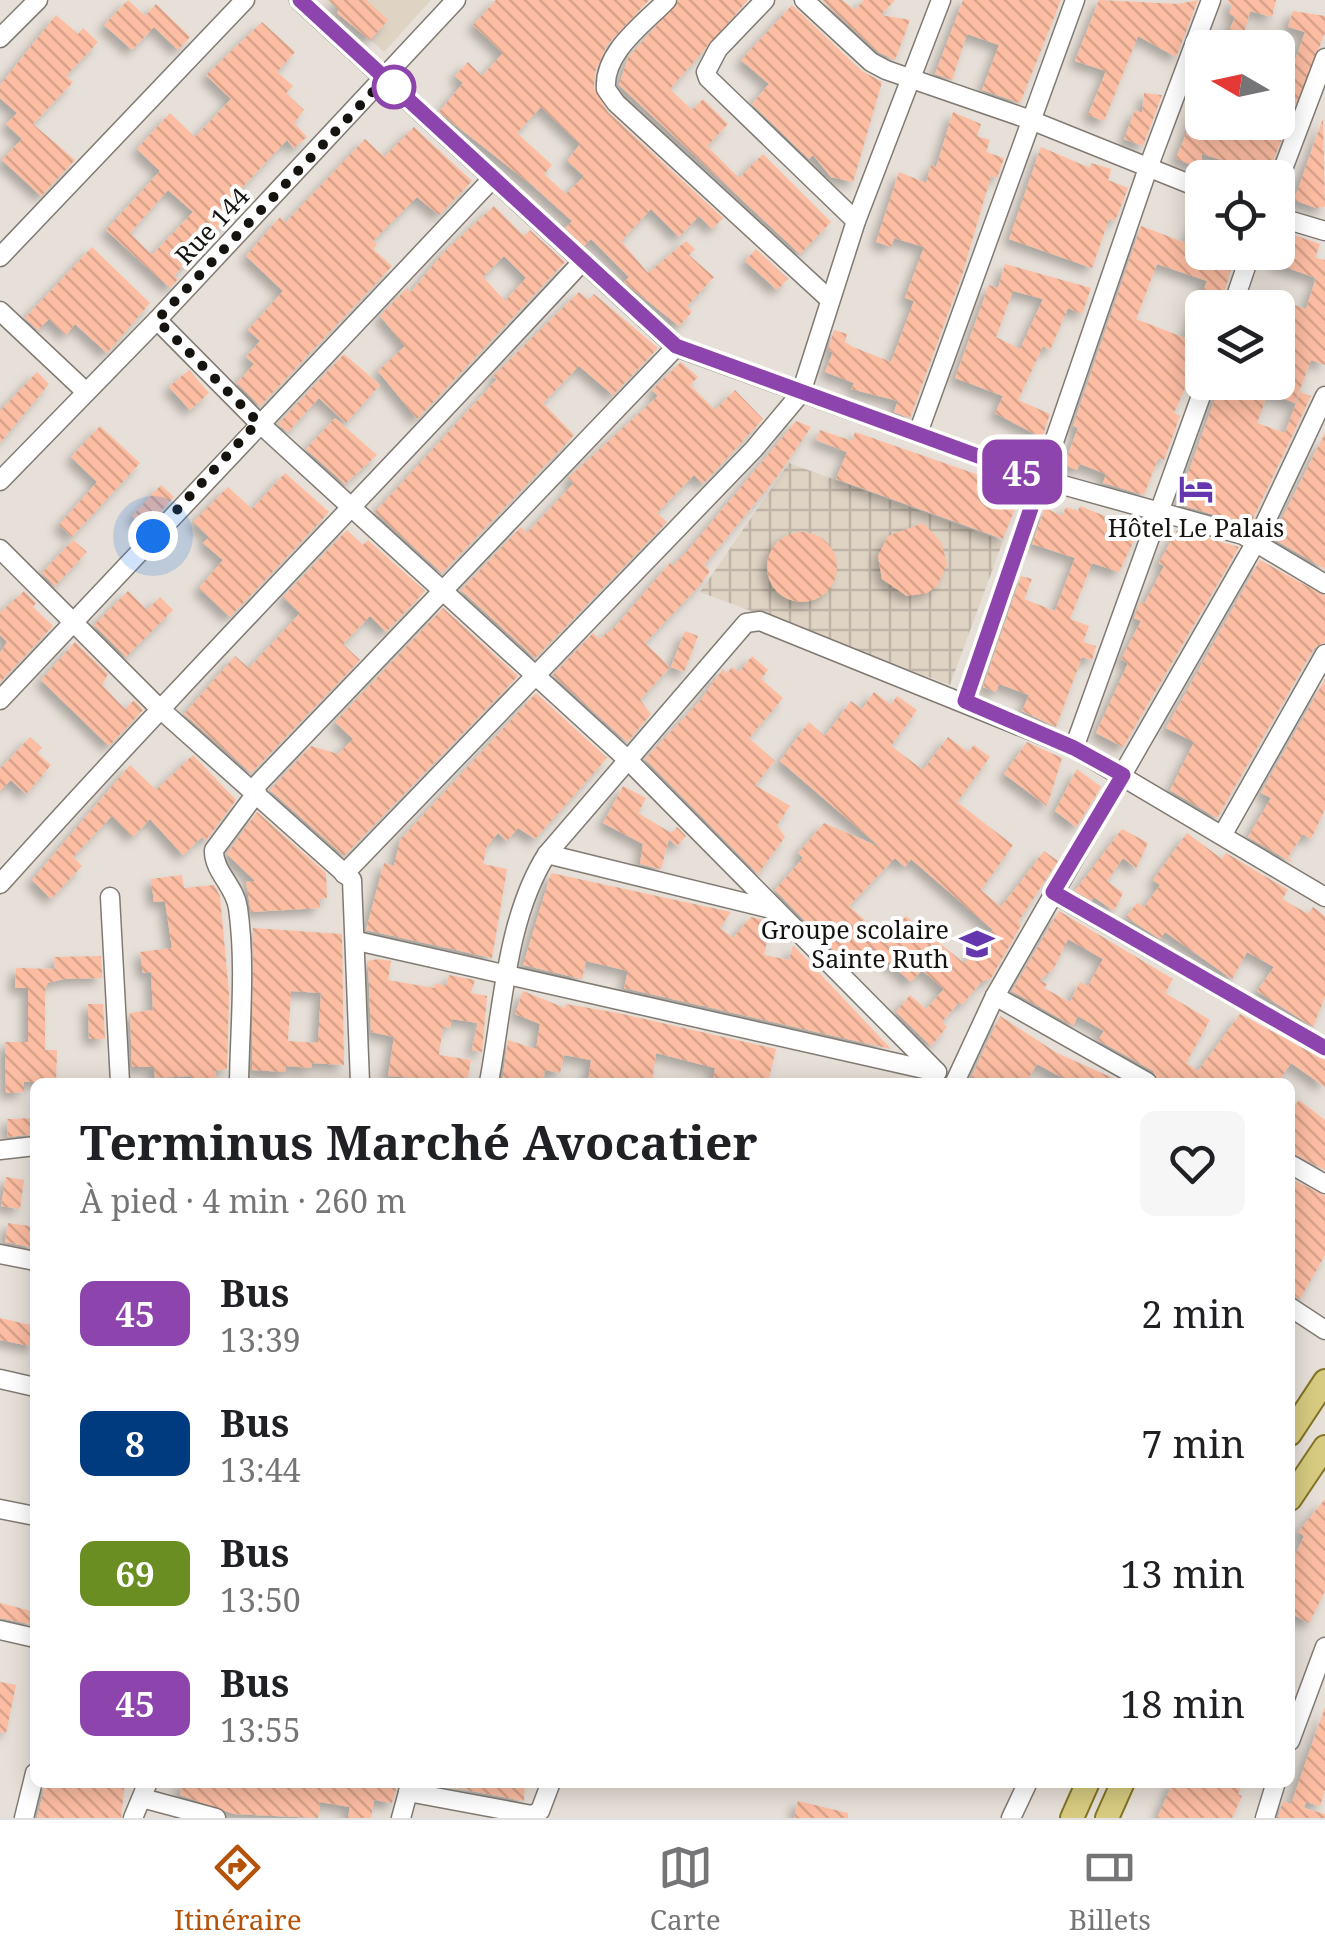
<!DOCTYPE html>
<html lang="fr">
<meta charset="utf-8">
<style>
:root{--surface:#fff;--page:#f6f6f6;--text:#202124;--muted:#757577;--line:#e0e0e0;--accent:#b45309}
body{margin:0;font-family:"Noto Serif",serif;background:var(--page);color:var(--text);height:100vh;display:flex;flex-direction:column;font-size:38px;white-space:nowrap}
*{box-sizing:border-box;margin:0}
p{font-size:32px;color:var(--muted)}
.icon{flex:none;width:55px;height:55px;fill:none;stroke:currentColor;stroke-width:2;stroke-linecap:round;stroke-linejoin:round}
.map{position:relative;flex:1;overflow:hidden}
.drawer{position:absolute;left:30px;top:1078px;width:1265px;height:710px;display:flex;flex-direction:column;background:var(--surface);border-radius:15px;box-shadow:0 5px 25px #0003}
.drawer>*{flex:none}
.badge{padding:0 20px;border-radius:15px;font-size:35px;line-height:65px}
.needle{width:65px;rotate:279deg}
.fabs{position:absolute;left:1185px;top:30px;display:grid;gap:20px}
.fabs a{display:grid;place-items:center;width:110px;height:110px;border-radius:15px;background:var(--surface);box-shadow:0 5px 25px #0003;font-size:50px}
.you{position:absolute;width:50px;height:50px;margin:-25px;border:8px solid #fff;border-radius:50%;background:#1a73e8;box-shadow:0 0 0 15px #1a73e833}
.map>.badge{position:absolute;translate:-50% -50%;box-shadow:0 0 0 5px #fff}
.round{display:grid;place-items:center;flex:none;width:105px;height:105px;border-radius:15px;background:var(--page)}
.headline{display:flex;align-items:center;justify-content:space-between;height:170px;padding:0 50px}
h1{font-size:48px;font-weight:700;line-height:75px}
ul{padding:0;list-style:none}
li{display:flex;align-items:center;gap:30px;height:130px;padding:0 50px}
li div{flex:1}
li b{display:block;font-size:38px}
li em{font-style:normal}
li .badge{min-width:110px;font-weight:700;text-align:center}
.tabs{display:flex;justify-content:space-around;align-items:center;height:140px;border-top:2px solid var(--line);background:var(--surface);font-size:28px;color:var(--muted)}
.tabs a{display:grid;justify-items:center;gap:5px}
.tabs .on{color:var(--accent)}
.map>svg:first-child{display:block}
</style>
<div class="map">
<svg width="1325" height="1818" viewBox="0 0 1325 1818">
<defs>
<pattern id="industrial-grid" width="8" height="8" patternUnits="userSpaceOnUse" patternTransform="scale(2.5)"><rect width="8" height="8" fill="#dfd3c4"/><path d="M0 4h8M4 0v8" fill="none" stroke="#bfb4a7"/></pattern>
<pattern id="building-back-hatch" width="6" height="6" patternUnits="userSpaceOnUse" patternTransform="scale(2.5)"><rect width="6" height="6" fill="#fcbda2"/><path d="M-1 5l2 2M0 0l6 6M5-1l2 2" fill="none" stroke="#d7a28a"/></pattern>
<filter id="shadow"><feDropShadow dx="-6" dy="6" stdDeviation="5" flood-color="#0004"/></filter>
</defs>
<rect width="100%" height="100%" fill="#e7e0d8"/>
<polygon fill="#dfd3c4" points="327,0 431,0 384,52"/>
<polygon fill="url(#industrial-grid)" points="789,463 1003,541 950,685 700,592"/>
<g fill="url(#building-back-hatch)" fill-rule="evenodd" filter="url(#shadow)">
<polygon points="128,0 145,16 156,4 190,37 178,50 154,27 132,50 104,25"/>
<polygon points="329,0 366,0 388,20 370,40 337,13 339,10"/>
<path d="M 496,0 L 649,0 L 607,45 L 595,72 L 594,88 L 608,112 L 723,218 L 712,229 L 699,216 L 679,237 L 651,209 L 621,241 L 648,273 L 686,241 L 695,249 L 689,255 L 714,277 L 687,306 L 692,312 L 679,326 L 624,282 L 629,277 L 591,239 L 584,246 L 565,228 L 572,221 L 533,186 L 439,112 L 463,83 L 455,76 L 468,62 L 482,76 L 503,53 L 473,25 ZM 541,107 L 580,144 L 567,161 L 584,176 L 566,194 L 544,174 L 552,165 L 517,133 Z"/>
<polygon points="679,0 748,0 670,89 692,110 703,99 728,124 707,146 739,178 763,154 831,222 800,254 619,85 628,58"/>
<polygon points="822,0 842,0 855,10 864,0 895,0 881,15 910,20 895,60 878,52"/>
<polygon points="963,0 1061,0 1020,103 982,90 999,45 967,34 952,80 935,74"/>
<polygon points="1099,0 1178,4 1198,0 1176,57 1138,36 1104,121 1088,115 1106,71 1075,61"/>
<polygon points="1227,0 1276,0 1272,17 1250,11 1240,48 1222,48 1235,17 1229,14 1232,6"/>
<polygon points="792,5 862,71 882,82 853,182 831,177 813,155 809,159 752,104 769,84 741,60"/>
<polygon points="1293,11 1325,16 1325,33 1266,178 1253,178 1254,173 1237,165 1202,154 1202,170 1176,158 1202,96 1202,122 1278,122 1278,108 1305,32 1288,27"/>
<polygon points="56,15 78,34 83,28 98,42 66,76 73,82 33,124 75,160 41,196 2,160 22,139 6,124 17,113 0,98 0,85"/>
<path d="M 262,22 L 295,52 L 277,72 L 293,86 L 286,93 L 304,110 L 294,123 L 307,137 L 294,148 L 287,140 L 236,194 L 244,202 L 174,276 L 178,279 L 170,288 L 106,230 L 160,171 L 137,149 L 170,113 L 195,137 L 231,99 L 206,75 ZM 168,190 L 193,212 L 152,255 L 130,233 Z"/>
<polygon points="1144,93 1162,95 1143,146 1124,139 1135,110 1142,113"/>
<polygon points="953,112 981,124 977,136 990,140 986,152 1004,158 997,178 991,176 962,275 910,418 894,412 898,401 851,389 854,383 825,372 833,352 828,350 834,330 847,334 845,342 853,347 891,362 914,301 905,298 924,247 894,238 891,247 876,242 899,172 926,183 931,165 936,167"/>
<polygon points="1323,118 1325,207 1316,208 1294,200"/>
<polygon points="414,127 472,181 439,215 417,197 373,241 377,245 373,249 392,266 260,406 237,383 254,364 246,357 260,341 248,330 283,291 246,256 280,217 285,223 365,139 384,157"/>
<polygon points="1041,147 1090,168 1091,163 1111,169 1108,180 1128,188 1115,221 1109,219 1092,268 1009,239"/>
<path d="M 494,206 L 524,236 L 530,230 L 565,262 L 417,419 L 378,371 L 405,346 L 380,316 L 407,288 L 410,293 L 444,252 ZM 504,256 L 526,278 L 505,301 L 483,277 Z"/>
<path d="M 1202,206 L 1202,252 L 1236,252 L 1220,307 L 1202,308 L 1202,350 L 1174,413 L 1180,416 L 1164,460 L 1158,458 L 1144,495 L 1103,483 L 1106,474 L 1080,464 L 1077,470 L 1064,465 L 1078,428 L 1073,426 L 1141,226 L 1186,243 ZM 1157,264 L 1207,281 L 1185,338 L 1136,319 Z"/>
<polygon points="1285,232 1320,244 1315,258 1325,260 1325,365 1311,360 1295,403 1268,393 1257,423 1285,433 1300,392 1311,396 1250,525 1177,504 1221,382 1278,382 1278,299 1306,309 1316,278 1274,263"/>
<polygon points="92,247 150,303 107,353 75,324 66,335 49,319 38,330 25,318"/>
<polygon points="756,249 788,279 777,290 745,261"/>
<path d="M 1005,264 L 1091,288 L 1082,314 L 1068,308 L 1050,350 L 1043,346 L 1018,400 L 1050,414 L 1042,438 L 995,413 L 1003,396 L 955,378 L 989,285 L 998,288 ZM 1013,291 L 1043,299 L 1020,349 L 996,337 Z"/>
<polygon points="579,292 588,300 594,294 658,348 613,395 579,366 543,403 574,435 442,573 375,512 497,379 493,376"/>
<polygon points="344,354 380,385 346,423 319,398 288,432 278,424"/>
<polygon points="681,362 698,377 690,385 715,410 735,390 763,419 703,484 694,475 657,513 667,522 535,658 461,590 521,527 527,533 574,483 568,478 658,396 652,390"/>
<polygon points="189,370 209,393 190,410 169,387"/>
<polygon points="37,372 49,384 0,443 0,411"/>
<polygon points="335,418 377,455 345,484 306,449"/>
<polygon points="796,421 811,427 776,478 704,565 710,571 700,585 645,643 670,667 640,700 651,714 627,742 553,675 593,633 599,639 614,628 670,563 673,566 690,548"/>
<polygon points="100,426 140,463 72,537 59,525 97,482 71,457"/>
<polygon points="820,430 852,441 855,432 1022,490 1003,539 836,479 847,452 816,440"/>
<polygon points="1325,433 1325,569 1272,538"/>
<polygon points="285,473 329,512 230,617 199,588 223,560 203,543 209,537 193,522 228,487 252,509"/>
<polygon points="161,485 174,497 145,528 132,516"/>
<polygon points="1080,506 1139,530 1119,572 1092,563 1070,619 1089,626 1083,642 1096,646 1092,660 1082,657 1056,727 1022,711 1029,695 999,684 996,692 983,687 1021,576 1032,579 1024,599 1055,611 1075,558 1032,544 1045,508 1062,516 1066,507 1078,511"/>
<polygon points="923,523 941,542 947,564 937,586 927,593 907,596 882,579 878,556 888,536"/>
<polygon points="347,530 363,545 368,540 425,591 386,632 370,616 343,644 360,660 251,773 184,714 235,656 249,668 300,613 283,597"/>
<polygon points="1177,530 1239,547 1123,747 1096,733 1128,663 1121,659 1141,621 1134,618 1140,602 1144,604 1164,566 1159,563"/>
<circle cx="802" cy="567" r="35"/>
<polygon points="73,540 87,552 55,586 42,573"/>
<polygon points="1260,560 1325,596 1325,642 1314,648 1217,818 1170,790 1194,742 1166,728"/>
<polygon points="24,591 36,603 33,607 53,626 0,682 0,653 7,642 0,635 0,613"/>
<polygon points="128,591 147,610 160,597 173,610 126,657 94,625"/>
<polygon points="443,608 518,676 344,856 270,790 311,746 338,754 353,739 335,722"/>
<polygon points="685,631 698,636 684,672 671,667"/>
<polygon points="75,642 108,674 102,685 125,709 134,700 143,710 109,746 41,680"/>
<polygon points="752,656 768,670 761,679 783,698 749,738 775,761 755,785 790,806 777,825 785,837 758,874 645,759 699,702 723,669 726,674 732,667 739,672"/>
<polygon points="1325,679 1325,809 1311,839 1303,834 1288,857 1293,863 1248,837 1271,798 1261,793"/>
<path d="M 874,692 L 891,705 L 897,696 L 917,710 L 891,746 L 923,770 L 948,737 L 968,752 L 974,745 L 990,757 L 957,802 L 1013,845 L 981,890 L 1001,907 L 1044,851 L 1058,861 L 1018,922 L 1021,925 L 991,978 L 981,982 L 962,1005 L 959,1002 L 942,1022 L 947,1027 L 931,1046 L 896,1012 L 910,995 L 926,1009 L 944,989 L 922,970 L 911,982 L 872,948 L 852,969 L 775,890 L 803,858 L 798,853 L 824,823 L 880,847 L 780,761 L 809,722 L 825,736 L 851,701 L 862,709 ZM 895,858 L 905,867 L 911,859 L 993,930 L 964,963 L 906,916 L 886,939 L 849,906 Z"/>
<polygon points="536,693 607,758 535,839 518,828 507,841 498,833 487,846 483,864 507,869 492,958 366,930 384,863 394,866 400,840"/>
<polygon points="30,737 42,748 37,753 51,765 26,794 11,780 0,791 0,769"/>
<polygon points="1027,742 1062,758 1047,806 1004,774"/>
<polygon points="193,755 236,800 206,840 202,837 183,855 150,819 133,837 112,816 73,857 82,866 51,899 32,880 130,765 156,790"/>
<polygon points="1077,769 1101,787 1076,827 1055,811"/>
<polygon points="623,786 646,798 638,813 671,833 677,827 686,836 677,846 669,839 661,869 640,864 643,844 603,823"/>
<polygon points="257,812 326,873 327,898 319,899 320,908 251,912 246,882 255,881 227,854"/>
<polygon points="1122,829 1148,843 1136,868 1123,858 1107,881 1123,893 1114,911 1094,897 1092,901 1075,891"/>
<polygon points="1187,833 1222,859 1226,853 1288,890 1282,899 1308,914 1313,907 1325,916 1325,997 1313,1027 1257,991 1274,967 1247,952 1232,979 1165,932 1160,939 1126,917 1137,903 1144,907 1160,885 1153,880"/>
<polygon points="551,873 731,912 720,928 733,938 751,917 771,922 764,955 789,960 793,945 891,1049 624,988 628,971 586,961 582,979 523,965"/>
<polygon points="182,875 184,888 214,885 220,896 229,994 227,1069 215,1071 217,1082 192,1082 191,1076 155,1078 154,1067 132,1067 130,1013 153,1010 151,972 143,973 140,952 172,948 165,901 154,902 151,879"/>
<path d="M 1059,911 L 1173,979 L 1165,993 L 1210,1020 L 1186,1063 L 1198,1071 L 1240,1014 L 1325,1060 L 1325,1087 L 1291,1063 L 1278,1082 L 1159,1082 L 1153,1071 L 1098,1040 L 1104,1031 L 1078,1016 L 1073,1026 L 1012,991 ZM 1068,939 L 1103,959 L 1088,986 L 1080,982 L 1070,1002 L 1044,988 L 1047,984 L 1040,980 L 1054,968 Z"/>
<path d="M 253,928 L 342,934 L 344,1065 L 312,1063 L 311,1068 L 286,1066 L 285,1072 L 252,1070 ZM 291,991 L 321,993 L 318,1043 L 288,1041 Z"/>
<polygon points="101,956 102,978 64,979 48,983 45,989 45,1050 57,1050 56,1082 24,1082 24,1092 6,1093 5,1042 28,1042 28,988 15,988 16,968 55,969 54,957"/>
<polygon points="378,959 391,961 388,980 434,988 435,983 446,986 449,975 475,980 471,993 487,996 482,1052 472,1050 478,1023 452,1019 450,1028 443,1026 439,1055 471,1060 467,1082 388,1076 394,1037 371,1032 368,961"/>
<polygon points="523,991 565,1008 566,1004 618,1013 776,1049 768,1082 713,1082 715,1068 656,1053 652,1082 588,1082 591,1060 564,1055 560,1073 545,1070 543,1082 502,1082 508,1040 536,1049 540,1024 515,1014"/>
<polygon points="88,1004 103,1004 105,1039 89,1039"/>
<polygon points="1000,1016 1057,1053 1122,1082 1070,1082 1037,1064 1026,1082 969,1082"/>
<polygon points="1299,1100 1325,1120 1325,1170 1290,1152 1290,1112"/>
<polygon points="35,1118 35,1134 8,1137 7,1119"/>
<polygon points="6,1177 24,1180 20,1209 1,1206"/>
<polygon points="1290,1178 1325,1196 1325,1255 1300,1299 1290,1293"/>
<polygon points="8,1223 35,1227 35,1248 5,1242"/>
<polygon points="0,1318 35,1326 35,1347 0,1340"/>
<polygon points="1325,1499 1325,1591 1309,1623 1290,1613 1290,1565 1304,1536 1298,1532"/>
<polygon points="0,1603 35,1612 35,1625 0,1618"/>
<polygon points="0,1682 16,1685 6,1733 0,1732"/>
<polygon points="1325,1707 1325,1790 1320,1806 1306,1802 1304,1808 1325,1814 1325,1818 1278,1818 1283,1801 1291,1804"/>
<polygon points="46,1782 74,1788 75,1782 125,1782 121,1818 37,1818"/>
<polygon points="182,1782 200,1785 398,1782 392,1803 374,1800 371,1818 348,1818 350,1807 320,1802 318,1818 234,1814 180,1795"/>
<polygon points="425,1782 525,1782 524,1801"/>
<polygon points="1173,1782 1243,1782 1238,1794 1242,1796 1232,1818 1157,1818"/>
<polygon points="798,1801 848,1813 848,1818 794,1818"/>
</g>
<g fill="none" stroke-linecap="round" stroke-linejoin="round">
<g stroke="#817a73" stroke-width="21">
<g id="minor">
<polyline points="299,0 676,347 1041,479 1243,535 1325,584"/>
<path d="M 667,0 C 644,24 603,52 606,89 L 616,103 L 829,299"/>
<polyline points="765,0 718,49 706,72 708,78 856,221"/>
<polyline points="804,0 871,62 886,70 1028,119 1202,189"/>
<polyline points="0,38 38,0"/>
<polyline points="1278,182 1325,58"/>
<polyline points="1278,217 1325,231"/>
<polyline points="0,257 245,0"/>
<polyline points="1232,308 1251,252"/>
<polyline points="0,311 85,391"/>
<polyline points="157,320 258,422 628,760 937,1072"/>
<polyline points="918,433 1075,0"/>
<polyline points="0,481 157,320 456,0"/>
<polyline points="0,549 159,708 352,880 360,1082"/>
<polyline points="0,700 493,178"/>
<polyline points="965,701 1148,168 1211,0"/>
<polyline points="1074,748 1206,382"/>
<polyline points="254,788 676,347"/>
<polyline points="1223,834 1325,654"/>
<polyline points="547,854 775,910"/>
<polyline points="344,874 754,449 801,393 856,221 941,0"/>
<path d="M 0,884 C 190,673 389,470 582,262"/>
<polyline points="1053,893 1325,1048"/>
<polyline points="110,897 120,1082"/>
<polyline points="357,941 937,1072"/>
<polyline points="995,996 1147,1082"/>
<path d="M 239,1082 C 240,1025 246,964 238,908 C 235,886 213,871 214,850 L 257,792"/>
<path d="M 489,1082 C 503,1009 506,918 547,854 L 746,623 L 760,621 L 1074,748 L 1325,897"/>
<polyline points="955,1082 995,996 1256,542 1325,396"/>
<polyline points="0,1150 35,1146"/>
<polyline points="1290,1164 1325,1184"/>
<polyline points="0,1254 35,1261"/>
<polyline points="1290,1307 1325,1330"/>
<polyline points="0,1379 35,1387"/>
<polyline points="0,1509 35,1516"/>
<polyline points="0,1630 35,1638"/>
<polyline points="1290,1741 1325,1647"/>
<polyline points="408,1792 532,1815 540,1811 551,1782"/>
<polyline points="142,1798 216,1818"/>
<polyline points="24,1818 35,1773"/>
<polyline points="133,1818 148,1782"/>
<polyline points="401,1818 410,1785"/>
<polyline points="1011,1818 1028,1782"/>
<polyline points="1265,1818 1276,1782"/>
</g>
</g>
<g stroke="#837423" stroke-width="26">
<g id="major">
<polyline points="1290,1434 1325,1381"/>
<polyline points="1290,1499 1325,1447"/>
<polyline points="1072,1818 1088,1782"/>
<polyline points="1107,1818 1123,1782"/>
</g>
</g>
<use href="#minor" stroke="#fff" stroke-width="18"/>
<use href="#major" stroke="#d7cb81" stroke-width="22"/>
</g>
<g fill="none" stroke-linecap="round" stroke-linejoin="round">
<g stroke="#fff" stroke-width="22">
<polyline id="line" points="300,0 676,346 1041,479 965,701 1074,748 1123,775 1053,892 1325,1048"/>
</g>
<use href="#line" stroke="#8e44ad" stroke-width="15"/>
<polyline stroke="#161411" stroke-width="10" stroke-dasharray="0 18" points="153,536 258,422 157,320 385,79 394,87"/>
</g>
<defs>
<g id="hotel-bare" transform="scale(2.7)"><path d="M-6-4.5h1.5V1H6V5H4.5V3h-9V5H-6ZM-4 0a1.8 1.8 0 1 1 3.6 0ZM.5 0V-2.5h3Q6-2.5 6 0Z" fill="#6437af" stroke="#fff" stroke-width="2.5" paint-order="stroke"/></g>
<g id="school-bare" transform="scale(2.7)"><path d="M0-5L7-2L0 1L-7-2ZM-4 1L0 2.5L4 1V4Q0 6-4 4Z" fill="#6437af" stroke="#fff" stroke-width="2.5" paint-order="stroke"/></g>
</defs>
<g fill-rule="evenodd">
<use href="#hotel-bare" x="1196" y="489"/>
<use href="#school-bare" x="977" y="944"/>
</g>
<circle fill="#fff" stroke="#8e44ad" stroke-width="5" cx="394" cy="87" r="20"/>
<g text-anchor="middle" stroke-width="8" stroke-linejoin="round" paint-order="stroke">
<g font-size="25" fill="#161411" stroke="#fff">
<text transform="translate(212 226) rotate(-47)" y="9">Rue 144</text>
</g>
<g font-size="25" fill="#161411" stroke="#fff">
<text x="1196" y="537">Hôtel Le Palais</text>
<text x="949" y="939" text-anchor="end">Groupe scolaire<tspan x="949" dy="29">Sainte Ruth</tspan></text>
</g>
</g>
</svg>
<div class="fabs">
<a><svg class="needle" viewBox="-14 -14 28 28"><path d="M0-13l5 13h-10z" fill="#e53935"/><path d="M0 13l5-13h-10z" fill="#757577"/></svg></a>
<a><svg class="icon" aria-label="locate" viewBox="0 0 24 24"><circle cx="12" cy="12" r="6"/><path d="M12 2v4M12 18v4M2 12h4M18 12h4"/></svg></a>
<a><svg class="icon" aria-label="layers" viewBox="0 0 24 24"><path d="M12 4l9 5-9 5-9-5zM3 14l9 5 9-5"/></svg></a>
</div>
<div class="you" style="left:153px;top:536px"></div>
<b class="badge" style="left:1022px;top:472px;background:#8e44ad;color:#fff">45</b>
<section class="drawer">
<div class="headline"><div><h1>Terminus Marché Avocatier</h1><p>À pied · 4 min · 260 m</p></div><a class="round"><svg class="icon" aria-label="heart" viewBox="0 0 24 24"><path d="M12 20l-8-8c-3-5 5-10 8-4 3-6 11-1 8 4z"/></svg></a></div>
<ul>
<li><span class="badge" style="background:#8e44ad;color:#fff">45</span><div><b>Bus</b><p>13:39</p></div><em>2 min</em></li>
<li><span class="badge" style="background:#003b80;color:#fff">8</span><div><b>Bus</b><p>13:44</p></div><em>7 min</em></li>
<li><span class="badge" style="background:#6b8e23;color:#fff">69</span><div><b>Bus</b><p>13:50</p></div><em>13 min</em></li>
<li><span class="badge" style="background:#8e44ad;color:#fff">45</span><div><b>Bus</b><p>13:55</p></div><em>18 min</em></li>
</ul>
</section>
</div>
<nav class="tabs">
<a class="on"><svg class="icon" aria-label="directions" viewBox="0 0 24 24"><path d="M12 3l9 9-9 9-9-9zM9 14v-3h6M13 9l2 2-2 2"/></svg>Itinéraire</a>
<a><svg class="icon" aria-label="map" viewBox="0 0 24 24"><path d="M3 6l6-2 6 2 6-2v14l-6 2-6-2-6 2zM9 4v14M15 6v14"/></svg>Carte</a>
<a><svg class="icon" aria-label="tickets" viewBox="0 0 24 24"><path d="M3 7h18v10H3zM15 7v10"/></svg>Billets</a>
</nav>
